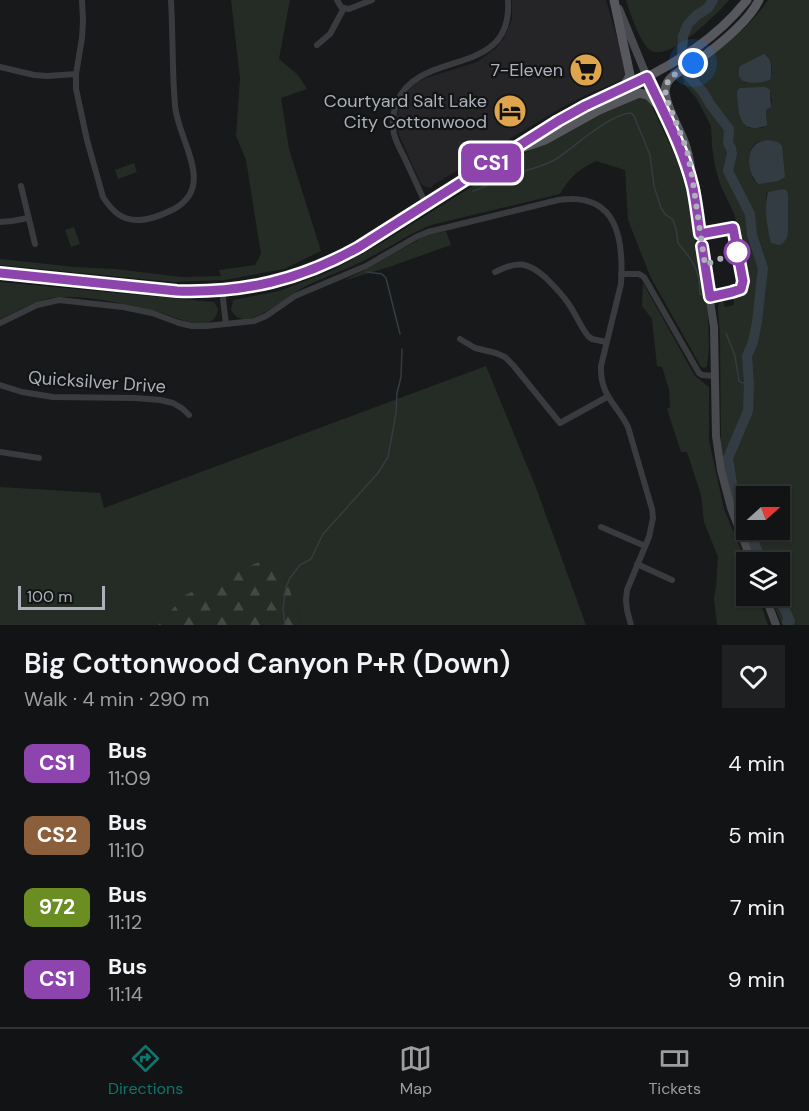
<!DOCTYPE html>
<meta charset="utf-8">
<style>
:root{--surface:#121314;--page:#1f2022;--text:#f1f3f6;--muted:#9c9ea0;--line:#313234;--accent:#0f766e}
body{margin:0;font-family:"DM Sans",sans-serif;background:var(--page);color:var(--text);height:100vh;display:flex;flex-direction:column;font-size:22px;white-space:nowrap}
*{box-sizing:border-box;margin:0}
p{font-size:20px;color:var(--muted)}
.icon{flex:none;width:33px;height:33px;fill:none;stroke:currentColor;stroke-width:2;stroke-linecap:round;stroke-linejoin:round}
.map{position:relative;height:625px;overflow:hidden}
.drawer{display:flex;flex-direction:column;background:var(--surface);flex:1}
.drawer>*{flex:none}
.badge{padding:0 12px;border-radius:9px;font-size:21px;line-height:39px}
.needle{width:39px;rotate:69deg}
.buttons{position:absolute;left:736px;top:486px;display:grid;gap:12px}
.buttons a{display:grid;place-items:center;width:54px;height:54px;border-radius:0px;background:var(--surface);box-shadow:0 2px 4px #0004,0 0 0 2px var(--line);font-size:30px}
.scale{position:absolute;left:18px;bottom:15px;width:87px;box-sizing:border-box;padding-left:6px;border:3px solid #acb1b9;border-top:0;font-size:16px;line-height:21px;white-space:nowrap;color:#acb1b9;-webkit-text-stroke:4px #131415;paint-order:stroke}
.you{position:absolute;width:30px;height:30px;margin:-15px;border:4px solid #fff;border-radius:50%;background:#1a73e8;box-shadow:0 0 0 9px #1a73e833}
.map>.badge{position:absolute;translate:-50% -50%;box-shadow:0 0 0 3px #fff}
.round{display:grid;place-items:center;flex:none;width:63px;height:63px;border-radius:0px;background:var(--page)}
.summary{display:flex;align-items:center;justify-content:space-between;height:102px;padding:0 24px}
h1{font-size:28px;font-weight:600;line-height:45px}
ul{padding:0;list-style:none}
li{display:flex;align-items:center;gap:18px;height:72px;padding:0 24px}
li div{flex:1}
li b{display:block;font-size:22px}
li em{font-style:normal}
li .badge{min-width:66px;font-weight:700;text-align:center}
.tab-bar{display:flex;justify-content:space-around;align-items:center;height:84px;border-top:2px solid var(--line);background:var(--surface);font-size:16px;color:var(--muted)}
.tab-bar a{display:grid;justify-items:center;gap:3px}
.tab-bar .current{color:var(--accent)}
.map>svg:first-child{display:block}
</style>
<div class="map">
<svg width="809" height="625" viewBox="0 0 809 625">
<defs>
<pattern id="forest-firs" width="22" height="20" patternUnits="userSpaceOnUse" patternTransform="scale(1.5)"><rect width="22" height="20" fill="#252c25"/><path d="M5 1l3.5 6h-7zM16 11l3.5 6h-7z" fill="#424843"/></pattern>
</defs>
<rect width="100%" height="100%" fill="#18191a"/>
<polygon fill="#252527" points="512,0 606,0 627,72 624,79 586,95 561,108 433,185 431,188 426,187 421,184 399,135 396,121 398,112 402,101 408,91 416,83 426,78 477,62 496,48 504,38 512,19"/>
<g fill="#252c25" fill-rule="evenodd">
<polygon points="231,0 290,0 279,59 298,75 307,89 281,98 289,149 321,251 284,269 225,280 173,282 0,265 0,259 75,267 115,269 182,277 221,276 219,270 255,265 261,254 246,160 236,136 240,78"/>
<path d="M 626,0 L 729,0 C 717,14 669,63 650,50 C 640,43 630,12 626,0 Z"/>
<path d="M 768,0 L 809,0 L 809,625 L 792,625 L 789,617 L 784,621 L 786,625 L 782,625 L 770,596 L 780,596 L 780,562 L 757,562 L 738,516 L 724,468 L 721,443 L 720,337 L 718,307 L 719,303 L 723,300 L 725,307 L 734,305 L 733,298 L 742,293 L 746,283 L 735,216 L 720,184 L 715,166 L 712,147 L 711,126 L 697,99 L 684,84 L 683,75 C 714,53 747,32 768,0 ZM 767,55 C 772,60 773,73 770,80 L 747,83 L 744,82 ZM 770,90 L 772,102 L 766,110 L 767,121 L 763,128 L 748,128 ZM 768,140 L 755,182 C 749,173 746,154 754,145 C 757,141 764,141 768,140 ZM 787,191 L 788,233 L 769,234 L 766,195 L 768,192 ZM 747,496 L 780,496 L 780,530 L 747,530 Z"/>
<path d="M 641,95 L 649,100 L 678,162 L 688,198 L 708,315 L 709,348 L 707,366 L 705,368 L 701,367 L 650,276 L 628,220 L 625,170 L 596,161 C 577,171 571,176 560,194 L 431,225 C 405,236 386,250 361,262 C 343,271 324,277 306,286 C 288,295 264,318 245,319 C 238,319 234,315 231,310 L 233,300 L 279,291 L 331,271 L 377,246 L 525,153 L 600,112 Z"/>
<polygon points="134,163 137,172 118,179 115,170"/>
<polygon points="74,227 80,244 71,247 65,230"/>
<polygon points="446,231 451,245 389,267 343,281 363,271 425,236"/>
<path d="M 0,282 L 214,302 L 218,309 C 217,316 214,321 207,323 C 190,326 174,316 158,312 C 127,304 92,296 61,297 C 38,298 20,310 0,319 Z"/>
<polygon points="643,283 695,376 709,387 709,440 724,509 747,564 747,596 758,596 768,625 717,625 714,598 716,587 718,557 704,522 701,495 687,452 681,452 667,409 670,407 669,389 662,367 657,366 652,319 642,306"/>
<polygon points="486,366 535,485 586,625 302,625 277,555 185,595 158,625 0,625 0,487 100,493 104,508"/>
</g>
<polygon fill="url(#forest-firs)" points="277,554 302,625 158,625 185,595"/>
<g fill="#333c42">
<path d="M 764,54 C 773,58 771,69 771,77 L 770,80 C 757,84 733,87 740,66 Z"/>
<path d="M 765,87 L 770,90 L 771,107 L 766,110 L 767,125 C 762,128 758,128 753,128 C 737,127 738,103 737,91 L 740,88 Z"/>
<path d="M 768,140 L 778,142 L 782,146 L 785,177 L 778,181 L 759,184 C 749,177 745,155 754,146 C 757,142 763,141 768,140 Z"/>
<path d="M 784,189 L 787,191 L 788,195 L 788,233 L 787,238 L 782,244 L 779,245 L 771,243 C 767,229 764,205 768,192 Z"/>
</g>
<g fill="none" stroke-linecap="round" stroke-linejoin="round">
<g stroke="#333c42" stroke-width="1.5">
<path d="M 473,191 C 485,188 492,181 503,177 C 520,171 540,169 556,159 C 575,147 609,114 631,113 L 634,116 L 650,155 L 654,186 L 661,208 L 665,214 L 673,220 L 676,229 L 678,243 L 690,258 L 696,269 L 699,280 L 700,294 L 703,295"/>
<polyline points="367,272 382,274 386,278 400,334"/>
<polyline points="726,333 735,356 739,381 742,383 749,382"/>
<polyline points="777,598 784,616"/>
<polyline points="784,608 791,613 793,619 791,621"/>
<polyline points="285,625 283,609 286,587 290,578 300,565 311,559 323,534 378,473 388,457 396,413 397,393 401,377 402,349"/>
</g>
<g stroke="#333c42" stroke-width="10">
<polyline points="713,0 708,8 697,15 688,24 683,36 682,54 687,74 703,92 710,104 729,129 728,143 731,148 732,154 728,171 750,214 752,235 763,268 757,322 753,342 747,356 749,384 748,411 728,458 733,490 747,525"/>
<polyline points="749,530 762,562"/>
<polyline points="776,596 784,608 790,621 787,622 788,625"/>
</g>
<g stroke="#3a3b3f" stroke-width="6">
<path d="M 82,0 L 83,21 L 82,38 L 76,74 L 76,89 L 87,140 L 103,197 C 112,211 122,221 139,220 C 151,220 164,214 174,209 C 217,186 177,139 175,105 C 172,70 173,35 171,0"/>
<polyline points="337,0 341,7 344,8"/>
<polyline points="344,8 349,9 372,0"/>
<polyline points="317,45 330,34 344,8"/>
<polyline points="0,67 34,75 47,76 76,74"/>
<polyline points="21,186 35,244"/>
<path d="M 426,205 C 419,189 412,174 405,159 C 401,151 396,142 394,134 C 392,123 393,112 397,102 C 420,47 513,80 508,0"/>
<polyline points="0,222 12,221 28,218"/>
<path d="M 495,272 C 517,261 527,261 546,278 C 554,286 562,294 568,303 C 576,314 580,326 588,336 L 592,339 L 606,342"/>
<polyline points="621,274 639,274 644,277 699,373 702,375 715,376"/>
<polyline points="222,291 226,324"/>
<path d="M 0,323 L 37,305 L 59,300 L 123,307 L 152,313 L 179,323 L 192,326 L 206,326 L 254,321 L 266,316 L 295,296 L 366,266 L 416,237 L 428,232 L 558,200 C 617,191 624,238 621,284 L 601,366 C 600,396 616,403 628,427 L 652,509 L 653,518 L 649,537 L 627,590 L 626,600 L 627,610 L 631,625"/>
<polyline points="460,339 475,348 496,353 505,357 513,365 560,423 607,397"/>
<polyline points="0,385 22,392 53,397 135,398 160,400 173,403 183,409 189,415"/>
<polyline points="0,452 39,458"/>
<polyline points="601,527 645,546"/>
<polyline points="637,564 672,580"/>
</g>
<g stroke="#484a4f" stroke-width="8">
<polyline points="619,9 647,77 677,144 693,189 714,327 716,436 721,470 731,508 752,562"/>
<polyline points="765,596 776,625"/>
</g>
<g stroke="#56585e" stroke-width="9">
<polyline points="614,0 630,75 623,89"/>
<polyline points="522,148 545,140 599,110 639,93 648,95 663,111"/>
<path d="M 693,189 C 692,174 690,158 685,144 C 679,127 667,110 665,92 C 665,86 668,80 673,76 C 679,71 686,68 693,64 C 714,49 748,23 759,0"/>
<path d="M 0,273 C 42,277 85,282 127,286 C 159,289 191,294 223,291 C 276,285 324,268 369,241 C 436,199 501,154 569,115 C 591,102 613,94 635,83 C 678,62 717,38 747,0"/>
</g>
</g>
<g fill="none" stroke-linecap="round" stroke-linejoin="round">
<g stroke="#fff" stroke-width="14">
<path id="line" d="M 0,273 L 177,291 C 245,293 300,280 359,247 L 558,121 L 585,106 L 647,77 C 664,113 684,150 693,188 C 696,203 698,219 700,234 L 733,228 L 743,281 L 741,289 L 732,292 L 710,297 L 702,246"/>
</g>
<use href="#line" stroke="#8e44ad" stroke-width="9"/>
<polyline stroke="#acb1b9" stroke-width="6" stroke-dasharray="0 10.8" points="693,63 671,77 666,85 665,90 667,100 687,150 692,176 705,265 737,252"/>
</g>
<defs>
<g id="supermarket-disc" transform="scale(1.725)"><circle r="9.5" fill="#dfa54c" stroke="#131415"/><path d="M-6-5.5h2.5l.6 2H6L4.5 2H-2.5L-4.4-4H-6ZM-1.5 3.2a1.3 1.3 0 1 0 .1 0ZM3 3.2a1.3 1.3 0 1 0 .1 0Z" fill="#111"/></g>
<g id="hotel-disc" transform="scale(1.725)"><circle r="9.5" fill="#dfa54c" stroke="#131415"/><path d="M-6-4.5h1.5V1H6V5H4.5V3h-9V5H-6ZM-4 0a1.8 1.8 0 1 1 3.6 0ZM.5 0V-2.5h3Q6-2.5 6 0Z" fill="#111"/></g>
</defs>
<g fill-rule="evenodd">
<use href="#supermarket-disc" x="586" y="70"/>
<use href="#hotel-disc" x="510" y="111"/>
</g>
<circle fill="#fff" stroke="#8e44ad" stroke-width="3" cx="737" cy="252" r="12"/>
<g text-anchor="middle" stroke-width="4.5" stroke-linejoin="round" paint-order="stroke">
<g font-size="18" fill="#acb1b9" stroke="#131415" text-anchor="end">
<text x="563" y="76">7-Eleven</text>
<text x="487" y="107">Courtyard Salt Lake<tspan x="487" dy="21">City Cottonwood</tspan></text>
</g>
<g font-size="18" fill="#acb1b9" stroke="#131415">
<text transform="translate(97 382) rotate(4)" y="6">Quicksilver Drive</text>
</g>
</g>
</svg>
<div class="buttons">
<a><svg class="needle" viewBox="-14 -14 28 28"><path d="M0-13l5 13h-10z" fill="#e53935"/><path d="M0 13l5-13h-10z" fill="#9c9ea0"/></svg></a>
<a><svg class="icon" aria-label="layers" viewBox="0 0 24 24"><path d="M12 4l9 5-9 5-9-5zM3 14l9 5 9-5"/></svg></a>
</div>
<div class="scale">100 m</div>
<div class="you" style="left:693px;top:63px"></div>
<b class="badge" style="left:491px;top:163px;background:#8e44ad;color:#fff">CS1</b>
</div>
<section class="drawer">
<div class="summary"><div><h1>Big Cottonwood Canyon P+R (Down)</h1><p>Walk · 4 min · 290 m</p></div><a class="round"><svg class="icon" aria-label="heart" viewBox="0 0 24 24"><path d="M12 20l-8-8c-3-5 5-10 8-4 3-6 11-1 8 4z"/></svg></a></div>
<ul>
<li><span class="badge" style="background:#8e44ad;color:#fff">CS1</span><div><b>Bus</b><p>11:09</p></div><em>4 min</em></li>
<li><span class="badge" style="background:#8b5e3c;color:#fff">CS2</span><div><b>Bus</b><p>11:10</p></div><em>5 min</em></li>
<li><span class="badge" style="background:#6b8e23;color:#fff">972</span><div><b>Bus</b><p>11:12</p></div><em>7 min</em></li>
<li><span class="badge" style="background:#8e44ad;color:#fff">CS1</span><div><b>Bus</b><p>11:14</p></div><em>9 min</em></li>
</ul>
</section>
<nav class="tab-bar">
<a class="current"><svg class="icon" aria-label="directions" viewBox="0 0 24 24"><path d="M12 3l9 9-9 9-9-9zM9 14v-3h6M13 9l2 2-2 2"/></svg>Directions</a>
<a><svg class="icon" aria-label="map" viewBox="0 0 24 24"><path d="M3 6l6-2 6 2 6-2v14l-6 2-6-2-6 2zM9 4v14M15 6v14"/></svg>Map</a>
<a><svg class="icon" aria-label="tickets" viewBox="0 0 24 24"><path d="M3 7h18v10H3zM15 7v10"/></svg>Tickets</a>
</nav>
